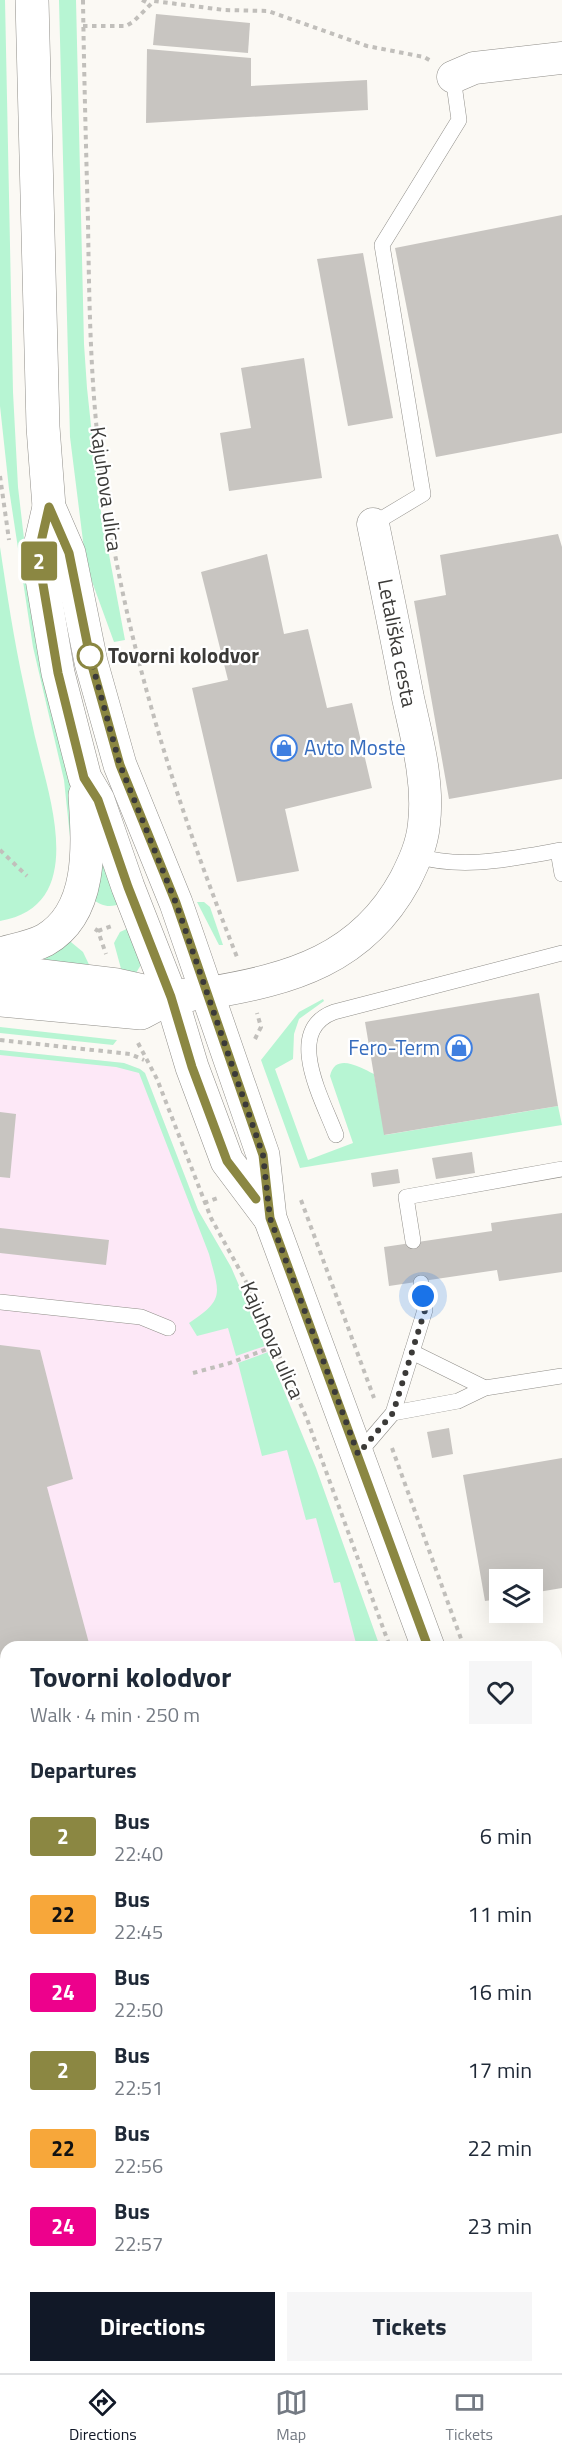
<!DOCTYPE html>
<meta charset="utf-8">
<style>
:root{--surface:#fff;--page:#f6f6f7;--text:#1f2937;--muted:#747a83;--line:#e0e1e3;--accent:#111827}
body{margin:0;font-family:"Titillium Web",sans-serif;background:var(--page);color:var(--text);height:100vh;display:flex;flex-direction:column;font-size:22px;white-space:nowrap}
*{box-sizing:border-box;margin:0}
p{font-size:20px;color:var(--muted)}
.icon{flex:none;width:33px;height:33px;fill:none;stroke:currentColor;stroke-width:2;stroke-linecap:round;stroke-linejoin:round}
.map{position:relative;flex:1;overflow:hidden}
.panel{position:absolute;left:0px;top:1641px;width:562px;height:732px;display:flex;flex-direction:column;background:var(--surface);border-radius:18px 18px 0 0;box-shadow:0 6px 24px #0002}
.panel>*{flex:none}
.badge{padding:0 12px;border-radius:4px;font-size:21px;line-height:39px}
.tools{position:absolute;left:489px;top:1569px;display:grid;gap:12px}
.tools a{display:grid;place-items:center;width:54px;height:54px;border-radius:0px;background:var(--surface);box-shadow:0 6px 24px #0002;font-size:30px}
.you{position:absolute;width:30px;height:30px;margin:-15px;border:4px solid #fff;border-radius:50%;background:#1a73e8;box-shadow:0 0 0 9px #1a73e833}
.map>.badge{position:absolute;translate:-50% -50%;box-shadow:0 0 0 3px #fff}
h2{padding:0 30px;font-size:22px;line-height:54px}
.round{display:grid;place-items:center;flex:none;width:63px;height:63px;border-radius:0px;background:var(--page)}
.head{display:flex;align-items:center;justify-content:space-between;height:102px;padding:0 30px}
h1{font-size:28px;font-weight:700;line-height:45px}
.button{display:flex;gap:12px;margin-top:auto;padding:12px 30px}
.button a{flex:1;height:69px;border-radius:0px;background:var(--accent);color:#fff;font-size:24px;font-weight:700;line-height:69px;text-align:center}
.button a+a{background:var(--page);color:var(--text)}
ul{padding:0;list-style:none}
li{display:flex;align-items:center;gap:18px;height:78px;padding:0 30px}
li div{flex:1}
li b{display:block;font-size:22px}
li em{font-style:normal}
li .badge{min-width:66px;font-weight:700;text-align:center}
.menu{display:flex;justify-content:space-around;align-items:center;height:84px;border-top:2px solid var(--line);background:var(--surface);font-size:16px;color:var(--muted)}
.menu a{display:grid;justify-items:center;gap:3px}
.menu .active{color:var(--accent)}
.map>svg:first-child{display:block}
</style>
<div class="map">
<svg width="562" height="2373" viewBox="0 0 562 2373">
<rect width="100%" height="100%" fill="#fbf9f4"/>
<polygon fill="#fde8f7" points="0,1050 124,1063 140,1069 145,1073 198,1210 231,1267 285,1392 316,1468 380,1647 6,1647 6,2367 556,2367 557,2080 562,2095 562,2373 0,2373"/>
<g fill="#b7f5d3">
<polygon points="0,0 5,0 13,392 18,487 31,599 69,778 73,803 71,846 64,780 33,647 9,489 0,406"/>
<polygon points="59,0 76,0 84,344 87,388 99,501 125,640 114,642 86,565 70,437"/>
<path d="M 0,547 C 7,594 14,640 24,686 C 29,708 33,731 39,753 C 53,809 84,907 0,921 Z"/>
<path d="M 100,855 L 123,903 C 110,908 103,907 92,899 Z"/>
<polygon points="197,902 204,902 210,907 223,945 219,945"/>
<polygon points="131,927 142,963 136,973 123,976 114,943 120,932"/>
<polygon points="66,938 83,952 93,973 26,961"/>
<path d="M 323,999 L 324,1001 L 299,1019 L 294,1034 L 293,1059 L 275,1069 L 308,1160 L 353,1143 L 330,1076 C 335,1052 360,1067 374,1074 L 385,1135 L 558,1106 L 562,1125 L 300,1168 L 261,1060 L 299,1012 Z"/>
<polygon points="0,1027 117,1040 113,1045 0,1033"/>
<path d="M 0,1050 L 124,1063 L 140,1069 L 145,1073 L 198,1210 L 231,1267 L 265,1346 L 236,1356 L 228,1328 L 197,1336 L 189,1323 C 226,1299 219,1293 209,1254 L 139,1073 L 116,1067 L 0,1055 Z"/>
<polygon points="268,1352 316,1468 380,1647 357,1647 340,1582 334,1583 316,1518 306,1520 287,1450 262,1456 238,1363"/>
</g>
<g fill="#c8c5c1">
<polygon points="156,14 250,23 248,53 153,45"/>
<polygon points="147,49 251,58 251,86 367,80 368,110 146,123"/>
<polygon points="562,215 562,433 436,457 395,248"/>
<polygon points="363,253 393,418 348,426 317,259"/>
<polygon points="304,358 322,478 229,491 220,433 251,428 241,368"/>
<polygon points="558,534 562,547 562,779 449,799 414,601 446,595 440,555"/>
<polygon points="267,554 284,634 308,629 327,708 352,703 372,788 285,809 299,871 237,882 192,688 228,680 201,572"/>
<polygon points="539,993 558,1106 384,1135 365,1022"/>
<polygon points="0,1112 16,1114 10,1178 0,1177"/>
<polygon points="472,1152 475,1173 436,1179 432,1158"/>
<polygon points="398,1169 400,1183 373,1187 371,1173"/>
<polygon points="562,1213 562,1272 499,1281 497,1270 389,1286 384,1247 492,1231 491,1223"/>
<polygon points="0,1228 109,1240 106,1265 0,1253"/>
<polygon points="0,1345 40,1350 73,1479 47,1487 90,1647 6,1647 6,2119 0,2121"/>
<polygon points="449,1428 453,1454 432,1458 427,1432"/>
<polygon points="562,1458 562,1588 532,1593 532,1580 500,1580 500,1599 485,1601 463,1475"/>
<polygon points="6,2167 6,2255 0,2257 0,2169"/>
<polygon points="6,2296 6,2355 0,2357 0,2298"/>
<polygon points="29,2367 159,2367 161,2373 10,2373"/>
<polygon points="425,2367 536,2367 538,2373 427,2373"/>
</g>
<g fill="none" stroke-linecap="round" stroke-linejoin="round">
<g stroke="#908e89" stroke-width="16">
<g id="service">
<polyline points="373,524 423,494 382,245 459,120 453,77"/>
<polyline points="558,851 562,874"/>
<path d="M 417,856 C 464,870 514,858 562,850"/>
<path d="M 336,1135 C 323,1100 283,1031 334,1012 L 562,953"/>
<polyline points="413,1241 406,1197 562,1169"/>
<polyline points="0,1302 141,1317 168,1328"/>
<polyline points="412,1352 485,1388"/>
<polyline points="393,1413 458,1401 485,1388 562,1376"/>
<polyline points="358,1454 393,1413 425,1310 421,1283"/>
<polyline points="556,1688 562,1686"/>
<polyline points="556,1834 562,1849"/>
<polyline points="0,2145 6,2144"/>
</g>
</g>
<g stroke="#908e89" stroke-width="33">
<g id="minor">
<polyline points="453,77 474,68 562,58"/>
<path d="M 208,993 C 292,979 362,959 405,880 C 414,862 422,845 424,824 C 429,782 417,739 408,698 C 397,640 385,582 373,524"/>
</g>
</g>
<g stroke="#908e89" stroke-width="34">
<g id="secondary">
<polyline points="32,0 43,427 49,507 69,553 91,662 120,765 176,903 263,1155 270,1218 428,1647"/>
<polyline points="49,507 38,555 58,673 85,778 98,800 128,887 171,997 192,1067 227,1161 269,1217"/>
<path d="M 0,954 C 14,950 32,947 45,940 C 94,912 88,843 85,795"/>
<polyline points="0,971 117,985 171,997 189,995"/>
<polyline points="0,1000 141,1013 171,997"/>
<polyline points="556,1996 562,2010"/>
</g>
</g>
<g stroke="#c1bfbb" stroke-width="4" stroke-dasharray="4.5 4.5" stroke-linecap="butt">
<path d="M 83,0 C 84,74 86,147 88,221 C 89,291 90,362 97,432 C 116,614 170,788 237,957"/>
<polyline points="142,0 150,4"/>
<polyline points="83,26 126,26 133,22 154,1 224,10 268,11 367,46 424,57 431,61"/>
<polyline points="0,476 9,540"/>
<polyline points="0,850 27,876"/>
<polyline points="95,929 98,931 106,954"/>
<polyline points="98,931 112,926"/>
<polyline points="255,1039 261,1027 257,1013"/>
<polyline points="0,1040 130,1054 144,1060"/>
<polyline points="138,1043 157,1079 211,1218 249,1287 307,1419 390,1647"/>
<polyline points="301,1200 374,1398"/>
<polyline points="204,1203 218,1198"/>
<polyline points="193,1373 230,1363 275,1346"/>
<polyline points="392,1448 464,1647"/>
<polyline points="556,1903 562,1918"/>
<polyline points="556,2065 562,2081"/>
</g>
<use href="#service" stroke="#fff" stroke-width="15"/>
<use href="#minor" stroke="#fff" stroke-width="32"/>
<use href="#secondary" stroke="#fff" stroke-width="33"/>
</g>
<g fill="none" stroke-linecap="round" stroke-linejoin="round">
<g stroke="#fff" stroke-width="14">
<polyline id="line" points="256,1199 227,1161 192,1067 171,997 128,887 98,800 84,778 58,673 38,555 49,507 69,553 91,662 120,765 176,903 263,1155 270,1218 428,1647"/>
</g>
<use href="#line" stroke="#8b8742" stroke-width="9"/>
<polyline stroke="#3b3a38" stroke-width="6" stroke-dasharray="0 10.8" points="90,656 120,765 176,903 263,1155 270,1218 358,1454 393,1413 425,1310 423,1296"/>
</g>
<defs>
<g id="shop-ring" transform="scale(1.35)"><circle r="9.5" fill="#fff" stroke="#3f7fe0" stroke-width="1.5"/><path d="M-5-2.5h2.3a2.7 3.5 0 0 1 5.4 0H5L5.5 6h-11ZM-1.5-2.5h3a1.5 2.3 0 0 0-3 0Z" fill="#3f7fe0"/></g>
</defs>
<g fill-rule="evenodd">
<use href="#shop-ring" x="284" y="748"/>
<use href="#shop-ring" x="459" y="1048"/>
</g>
<circle fill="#fff" stroke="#8b8742" stroke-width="3" cx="90" cy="656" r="12"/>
<g text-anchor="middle" stroke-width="4.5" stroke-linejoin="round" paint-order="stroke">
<g font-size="21" fill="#3b3a38" stroke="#fff">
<text transform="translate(106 489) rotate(82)" y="7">Kajuhova ulica</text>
<text transform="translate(397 643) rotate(79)" y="7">Letališka cesta</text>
<text transform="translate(272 1340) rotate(66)" y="7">Kajuhova ulica</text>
</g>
<g font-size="21" font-weight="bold" fill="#3b3a38" stroke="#fff" text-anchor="start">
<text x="108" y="663">Tovorni kolodvor</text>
</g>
<g font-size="21" fill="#366cbe" stroke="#fff" text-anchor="start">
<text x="304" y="755">Avto Moste</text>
<text x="440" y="1055" text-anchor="end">Fero-Term</text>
</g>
</g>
</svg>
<div class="tools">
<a><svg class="icon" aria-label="layers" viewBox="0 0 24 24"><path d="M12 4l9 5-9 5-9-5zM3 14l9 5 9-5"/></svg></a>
</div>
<div class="you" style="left:423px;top:1296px"></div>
<b class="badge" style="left:39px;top:561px;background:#8b8742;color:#fff">2</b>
<section class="panel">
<div class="head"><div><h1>Tovorni kolodvor</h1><p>Walk · 4 min · 250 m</p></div><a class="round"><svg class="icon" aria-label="heart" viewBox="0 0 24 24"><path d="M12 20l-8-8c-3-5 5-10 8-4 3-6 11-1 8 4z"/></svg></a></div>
<h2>Departures</h2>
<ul>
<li><span class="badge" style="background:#8b8742;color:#fff">2</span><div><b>Bus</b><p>22:40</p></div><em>6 min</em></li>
<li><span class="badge" style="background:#f7a73a;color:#111">22</span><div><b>Bus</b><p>22:45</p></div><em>11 min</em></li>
<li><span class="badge" style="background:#ed018c;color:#fff">24</span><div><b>Bus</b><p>22:50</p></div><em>16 min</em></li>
<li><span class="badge" style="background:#8b8742;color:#fff">2</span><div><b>Bus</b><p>22:51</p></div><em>17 min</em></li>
<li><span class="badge" style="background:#f7a73a;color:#111">22</span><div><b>Bus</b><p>22:56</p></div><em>22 min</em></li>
<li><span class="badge" style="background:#ed018c;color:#fff">24</span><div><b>Bus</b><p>22:57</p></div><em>23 min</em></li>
</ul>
<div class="button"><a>Directions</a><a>Tickets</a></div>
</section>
</div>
<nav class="menu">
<a class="active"><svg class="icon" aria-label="directions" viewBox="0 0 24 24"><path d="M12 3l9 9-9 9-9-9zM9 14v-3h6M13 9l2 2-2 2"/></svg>Directions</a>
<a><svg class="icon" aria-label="map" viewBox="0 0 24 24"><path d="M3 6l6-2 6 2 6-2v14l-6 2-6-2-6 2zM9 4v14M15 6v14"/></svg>Map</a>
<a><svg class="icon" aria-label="tickets" viewBox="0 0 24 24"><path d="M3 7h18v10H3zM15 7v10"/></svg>Tickets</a>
</nav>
